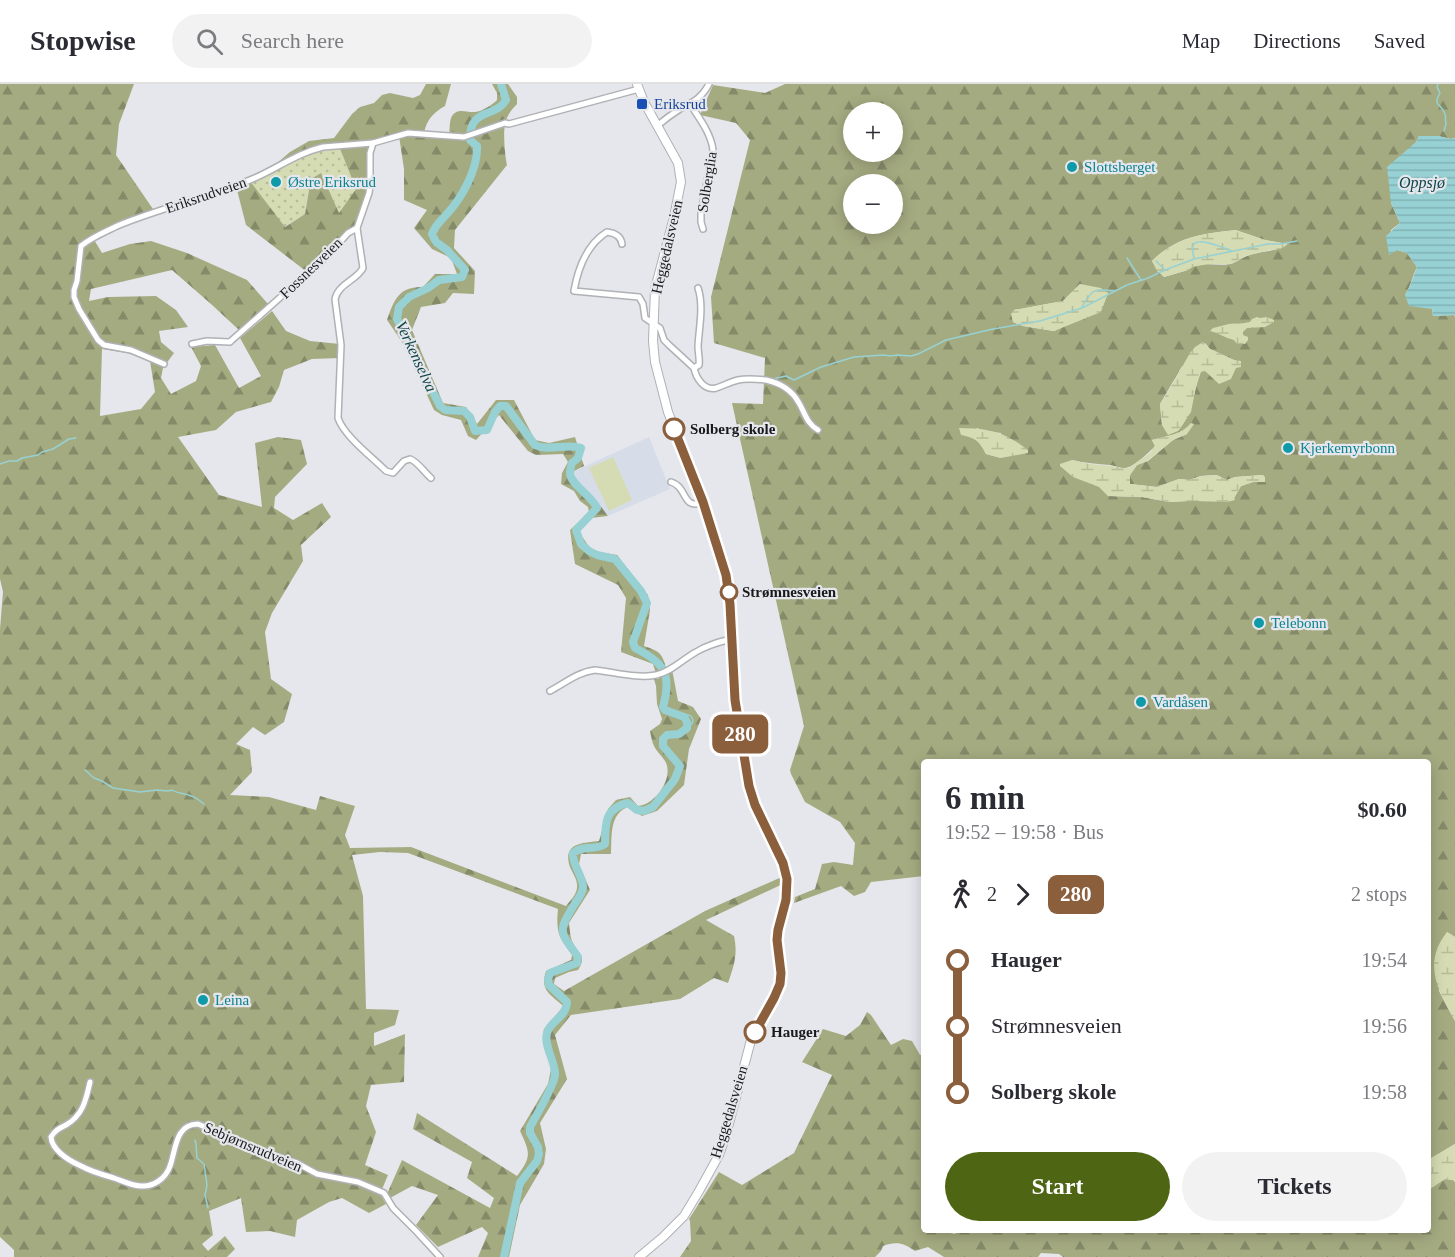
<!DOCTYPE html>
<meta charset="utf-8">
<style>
:root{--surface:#fff;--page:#f2f2f3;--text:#2b2b33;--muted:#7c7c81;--line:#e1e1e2;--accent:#4e6513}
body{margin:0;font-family:Georgia,serif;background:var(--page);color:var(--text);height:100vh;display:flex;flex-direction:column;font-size:22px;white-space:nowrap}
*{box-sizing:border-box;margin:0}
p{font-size:20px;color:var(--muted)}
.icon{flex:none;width:33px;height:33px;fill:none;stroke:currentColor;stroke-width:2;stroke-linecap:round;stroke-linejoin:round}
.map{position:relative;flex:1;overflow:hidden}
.sheet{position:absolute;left:921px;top:675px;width:510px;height:474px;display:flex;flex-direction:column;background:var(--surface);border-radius:6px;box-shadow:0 3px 15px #0003}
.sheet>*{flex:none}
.badge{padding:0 12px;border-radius:9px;font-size:21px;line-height:39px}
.buttons{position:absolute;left:843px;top:18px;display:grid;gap:12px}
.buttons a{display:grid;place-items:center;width:60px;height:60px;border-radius:50%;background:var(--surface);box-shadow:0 3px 15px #0003;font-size:30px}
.map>.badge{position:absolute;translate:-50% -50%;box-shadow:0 0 0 3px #fff}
.legs{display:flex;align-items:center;gap:9px;height:66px;padding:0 24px;font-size:20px}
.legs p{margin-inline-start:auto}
.summary{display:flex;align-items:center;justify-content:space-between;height:102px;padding:0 24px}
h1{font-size:33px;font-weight:800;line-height:45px}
.button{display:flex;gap:12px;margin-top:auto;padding:12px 24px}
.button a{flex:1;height:69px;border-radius:36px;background:var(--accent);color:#fff;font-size:24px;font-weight:800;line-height:69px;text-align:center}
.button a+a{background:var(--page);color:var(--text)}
ul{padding:0 24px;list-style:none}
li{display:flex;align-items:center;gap:21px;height:66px;font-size:22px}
li i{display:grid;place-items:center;width:9px;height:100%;margin:0 8px;background:currentColor}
li i::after{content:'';width:15px;height:15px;margin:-8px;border:4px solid;border-radius:50%;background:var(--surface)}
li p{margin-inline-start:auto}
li:first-child i{background:linear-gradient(#0000 50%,currentColor 0)}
li:last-child i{background:linear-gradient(currentColor 50%,#0000 0)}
header{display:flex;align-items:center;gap:36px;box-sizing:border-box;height:84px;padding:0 30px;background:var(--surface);border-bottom:2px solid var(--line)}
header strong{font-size:28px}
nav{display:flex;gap:33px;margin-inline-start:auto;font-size:21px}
.search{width:420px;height:54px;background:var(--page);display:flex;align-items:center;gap:15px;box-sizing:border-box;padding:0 21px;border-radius:33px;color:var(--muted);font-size:22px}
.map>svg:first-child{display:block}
</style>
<header>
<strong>Stopwise</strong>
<div class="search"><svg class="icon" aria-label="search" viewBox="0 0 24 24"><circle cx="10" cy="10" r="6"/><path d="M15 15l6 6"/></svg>Search here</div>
<nav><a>Map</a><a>Directions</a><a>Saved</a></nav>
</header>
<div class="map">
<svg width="1455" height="1173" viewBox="0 0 1455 1173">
<defs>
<pattern id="grass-dots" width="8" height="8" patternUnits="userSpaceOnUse" patternTransform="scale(1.5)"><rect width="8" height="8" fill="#d5dbb2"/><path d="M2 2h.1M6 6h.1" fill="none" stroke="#b6bb98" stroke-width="1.8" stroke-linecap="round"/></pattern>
<pattern id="forest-firs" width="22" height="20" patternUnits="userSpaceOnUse" patternTransform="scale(1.5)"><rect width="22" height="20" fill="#a5ab81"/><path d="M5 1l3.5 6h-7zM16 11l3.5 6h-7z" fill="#858a69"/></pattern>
<pattern id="wetland-marsh" width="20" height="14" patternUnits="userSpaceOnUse" patternTransform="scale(1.5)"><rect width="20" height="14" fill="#d5dbb2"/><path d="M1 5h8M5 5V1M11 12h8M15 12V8" fill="none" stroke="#b6bb98"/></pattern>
<pattern id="water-rules" width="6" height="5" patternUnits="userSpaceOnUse" patternTransform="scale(1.5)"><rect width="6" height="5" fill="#97d1d3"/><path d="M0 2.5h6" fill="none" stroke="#81b3b5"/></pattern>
</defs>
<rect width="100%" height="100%" fill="#e5e7ec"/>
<polygon fill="#d7dde8" points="649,353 670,405 608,432 595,414 580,402 571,397 572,388"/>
<polygon fill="url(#grass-dots)" points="339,62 356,105 339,130 320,90 311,96 305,130 284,143 250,97 309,68"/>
<g fill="url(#forest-firs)" fill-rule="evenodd">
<path d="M 0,0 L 134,0 L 119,40 L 116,71 L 155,128 L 93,154 L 102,169 L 130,160 L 151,157 L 187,169 L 247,196 L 268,220 L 239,246 L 211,220 L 172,186 L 91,205 L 89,217 L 108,213 L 156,212 L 176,226 L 188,243 L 159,247 L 161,258 L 174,269 L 163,284 L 161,294 L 171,310 L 196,297 L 201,282 L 191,263 L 215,261 L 239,304 L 261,292 L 240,254 L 272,227 L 286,247 L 310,257 L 340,260 L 340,274 L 312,275 L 284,286 L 279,303 L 271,318 L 236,328 L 216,346 L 178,353 L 219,411 L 262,423 L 255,359 L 278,353 L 301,356 L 307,380 L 275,413 L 274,424 L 293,436 L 322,419 L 331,433 L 301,461 L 303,477 L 272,529 L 265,548 L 271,595 L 292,610 L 284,638 L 265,651 L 253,643 L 236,660 L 250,666 L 252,688 L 230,711 L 269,713 L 316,726 L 320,712 L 355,722 L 345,751 L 350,764 L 411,763 L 566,822 C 571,816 578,809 577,801 C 577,795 572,788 570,783 C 562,759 582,759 599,757 L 608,725 L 616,716 L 630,713 L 638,722 C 654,721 671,698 667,682 C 666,675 657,669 654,662 C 652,658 651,652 650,647 L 660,640 L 662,635 L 657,620 L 656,602 L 654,595 L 658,595 L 672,585 L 678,617 L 693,623 L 701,635 L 689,665 L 684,701 L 657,727 L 642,732 L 628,723 C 609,730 612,753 611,770 L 581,770 L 579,780 L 590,806 L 569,839 C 570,846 570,854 573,859 C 579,872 587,872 578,886 L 569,888 L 555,894 L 554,900 L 564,907 L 705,827 L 784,792 L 785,799 L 706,836 L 734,852 C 738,871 734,881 728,899 L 714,894 L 680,915 L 571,931 L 555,951 L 567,995 L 540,1039 L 546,1065 L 544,1080 L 520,1121 L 509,1173 L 478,1173 L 488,1149 L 482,1143 L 438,1163 L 416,1141 L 438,1111 L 412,1102 L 390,1114 L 387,1110 L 402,1076 L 490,1124 L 494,1114 L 467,1094 L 472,1078 L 413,1045 L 417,1029 L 517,1092 C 532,1073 530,1068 520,1047 L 548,1000 L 551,985 L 543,953 L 544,945 L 562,924 L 562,921 C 549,909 540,906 546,887 L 571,876 L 572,871 C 558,852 556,848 558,825 L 408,769 L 380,768 L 352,771 L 363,812 L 366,925 L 399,926 L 395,941 L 374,949 L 374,962 L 405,950 L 404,998 L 371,1001 L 366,1022 L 376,1048 L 365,1081 L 388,1091 L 380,1110 L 386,1120 L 369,1129 L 342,1114 L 329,1118 L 297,1136 L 295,1153 L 270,1147 L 246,1148 L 241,1114 L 209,1127 L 213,1151 L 202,1160 L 208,1167 L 225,1152 L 235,1165 L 227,1173 L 14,1173 L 14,1166 L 0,1153 L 0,545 L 3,508 L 0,495 ZM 102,265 L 127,269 L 150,277 L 155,308 L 141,325 L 100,332 Z"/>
<path d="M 426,0 L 451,0 L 445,22 C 433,29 427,35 424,49 L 449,52 C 450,46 449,37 452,32 C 458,23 467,29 475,28 C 483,27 492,21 497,16 L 497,9 L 492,0 L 508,0 L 517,13 L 517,20 C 511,26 506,33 505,41 C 503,49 505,73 507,81 L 455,146 L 454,164 L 475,187 L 474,210 L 453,209 L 445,219 L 421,223 L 412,246 L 443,319 L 466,323 L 477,340 L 496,316 L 514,316 L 535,356 L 549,359 L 575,353 L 584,382 L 572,388 L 571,397 C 588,406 598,418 608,432 L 591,434 L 579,448 L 592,467 L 617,471 L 648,511 L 650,526 L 644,562 C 661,568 662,569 667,587 L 657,593 L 653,580 L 621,568 L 626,514 L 618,501 L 575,480 L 570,446 L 589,428 L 588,423 L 580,417 L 574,407 L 561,400 L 562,389 L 568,378 L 563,370 L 536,371 L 528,367 L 499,331 L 476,356 L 468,352 L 461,336 L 442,331 L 434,326 L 402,258 L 387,236 C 394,216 399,202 423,203 L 435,190 L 457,190 L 451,174 L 432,165 L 414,144 L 427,126 L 404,116 L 404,85 L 399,52 L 372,59 L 370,101 L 357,140 L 349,149 L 307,188 L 246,141 L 236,102 L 250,97 L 285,143 L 305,130 L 311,95 L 321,89 L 339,129 L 356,105 L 339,62 L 308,68 L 263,91 L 290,68 L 309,57 L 334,54 L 352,30 L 360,23 L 374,19 L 382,11 L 390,9 L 413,14 L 420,11 Z"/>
<path d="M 785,0 L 1455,0 L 1455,54 L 1451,55 L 1438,52 L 1419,52 L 1416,58 L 1391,119 L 1400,139 L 1391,146 L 1389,170 L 1397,166 L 1407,169 L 1417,183 C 1412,193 1411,202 1405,211 L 1432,225 L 1433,232 L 1454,231 L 1455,233 L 1455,853 L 1447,848 L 1439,907 L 1455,937 L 1455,1060 L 1428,1076 L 1428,678 L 924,678 L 924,792 L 871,798 L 865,808 L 854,812 L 841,802 L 794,819 L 795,813 L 815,805 L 822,780 L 834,778 L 853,781 L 855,759 L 840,738 L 805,718 L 791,690 L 790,686 L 804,642 L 732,319 L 763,320 L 765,274 L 714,259 L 711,213 L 750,56 L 736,39 L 700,31 L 713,1 L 765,9 ZM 854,28 L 892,28 L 892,68 L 854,68 ZM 854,100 L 892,100 L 892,140 L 854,140 ZM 1235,146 L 1265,156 L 1287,160 C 1277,169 1260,166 1247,172 C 1241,174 1236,179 1230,180 C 1216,183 1200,176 1188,186 L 1164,193 L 1152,177 C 1177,152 1203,150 1235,146 ZM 1080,200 L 1108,209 L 1102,223 L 1054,247 L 1023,242 L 1013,238 L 1014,226 L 1063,217 ZM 1205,259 L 1210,265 L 1234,276 L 1201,287 C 1192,311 1195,326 1178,347 L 1162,341 L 1160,320 L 1181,284 ZM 977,344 L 985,347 L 1001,349 L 1001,374 L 986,370 L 980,358 L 972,353 ZM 1185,346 L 1187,350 L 1173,356 L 1148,377 L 1137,381 L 1130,391 L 1130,400 L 1157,403 L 1179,395 L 1189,396 L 1201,392 L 1216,391 L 1227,396 L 1235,393 L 1263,391 L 1265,398 L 1253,398 L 1241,402 L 1234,414 L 1169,418 L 1142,413 L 1109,412 L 1072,376 C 1085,379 1097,380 1110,381 C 1117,382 1122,386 1129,383 C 1135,381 1151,367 1155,362 L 1152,356 L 1176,350 Z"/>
<path d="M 867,928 L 871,931 L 891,961 L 903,955 L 912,957 L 920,971 L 924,970 L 924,1146 L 937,1146 L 955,1150 L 959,1146 L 1428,1146 L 1428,1099 L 1430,1104 L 1445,1095 L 1453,1096 L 1455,1098 L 1455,1173 L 1063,1173 L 1059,1170 L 1041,1169 L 1038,1173 L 944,1173 L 928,1163 L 915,1167 C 904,1159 896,1157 883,1162 L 881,1167 L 875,1173 L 680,1173 L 691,1157 L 690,1137 L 689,1135 L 719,1088 L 742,1101 L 794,1069 L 832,991 L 802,978 L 823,945 L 846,952 L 860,941 Z"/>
</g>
<g fill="url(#wetland-marsh)">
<path d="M 1236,146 L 1265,156 L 1288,160 L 1281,165 L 1270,166 L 1246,172 L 1231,180 L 1208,180 L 1192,183 L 1188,186 L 1164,193 L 1157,187 L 1152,177 C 1177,152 1203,150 1236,146 Z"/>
<polygon points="1080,200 1101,204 1108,209 1101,228 1054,247 1023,242 1013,238 1011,230 1014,226 1063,217"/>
<path d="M 1257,233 L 1260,234 L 1267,233 L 1274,236 L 1274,238 L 1265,243 L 1247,244 L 1243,248 L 1243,251 L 1248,253 L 1248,256 L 1245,260 L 1237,260 L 1234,256 C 1224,254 1220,249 1210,247 L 1213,244 C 1219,243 1223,241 1229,240 C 1235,239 1242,240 1250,238 L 1252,235 Z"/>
<polygon points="1203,258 1210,265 1234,276 1241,277 1241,283 1236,284 1231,295 1219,300 1205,287 1201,288 1196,302 1191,328 1178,347 1168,351 1162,341 1160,321 1190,269 1195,263"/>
<path d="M 1191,339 L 1194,340 L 1187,350 L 1173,356 L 1147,377 L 1137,381 L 1130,391 L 1130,400 L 1157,403 L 1179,395 L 1189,396 L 1201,392 L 1217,391 L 1227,396 L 1235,393 L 1263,391 L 1265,393 L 1265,398 L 1253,398 L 1241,402 L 1234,413 L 1235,416 L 1227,418 L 1193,417 L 1169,418 L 1142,413 L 1108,412 L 1099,403 L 1073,393 L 1060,382 L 1060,380 L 1072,376 L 1090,380 L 1113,382 L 1121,384 L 1129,384 L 1150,369 L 1155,362 L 1152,356 C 1167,352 1181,351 1191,339 Z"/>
<path d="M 959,344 C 988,344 1005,348 1028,366 L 1028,369 L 1001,374 L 986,370 C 979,357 976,354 961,351 Z"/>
<path d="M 1447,848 L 1455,853 L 1455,937 C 1438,906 1422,880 1447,848 Z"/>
<polygon points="1455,1060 1455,1098 1453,1096 1445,1095 1430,1105 1428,1099 1428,1076"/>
</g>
<polygon fill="#d5dbb2" points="613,373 632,416 609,427 589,384"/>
<path fill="url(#water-rules)" d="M 1419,52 L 1438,52 L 1451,55 L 1455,54 L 1455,233 L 1454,231 L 1433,232 L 1432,225 L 1409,222 L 1405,211 C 1411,202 1413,193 1417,183 L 1407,169 L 1397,166 L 1389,171 L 1386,152 L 1400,139 L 1391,119 L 1387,83 L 1416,58 Z"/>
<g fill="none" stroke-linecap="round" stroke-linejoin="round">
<g stroke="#97d1d3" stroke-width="1.5">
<path d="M 1438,0 L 1437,3 L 1440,9 C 1432,23 1442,19 1445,30 C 1446,33 1445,37 1446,40 L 1444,47"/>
<polyline points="1127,174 1141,196"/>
<path d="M 1194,174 L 1192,164 C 1193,162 1193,160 1195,159 C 1202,154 1224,164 1232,167"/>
<polyline points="1156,177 1164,185"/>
<path d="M 1082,223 C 1092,205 1094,204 1114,207"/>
<polyline points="773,295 786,292 794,296 821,283 854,273 884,271 890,272 897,271 911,272 918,270 946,256 993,245 1040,237 1082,224 1127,201 1148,194 1165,186 1194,175 1268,160 1280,160 1297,157"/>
<polyline points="0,380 9,377 17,377 22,374 38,371 42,368 53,365 69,355 76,354"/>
<polyline points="680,631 685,630 691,632 693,636 692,640 687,644"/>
<path d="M 85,686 L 94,694 L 102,697 L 113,704 L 140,708 L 157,706 L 168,707 L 172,706 C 178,710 185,709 191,712 C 196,713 200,717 204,720"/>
<polyline points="195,1056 196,1060 197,1074 204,1080 207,1101 205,1111 208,1124"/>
</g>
<path stroke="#97d1d3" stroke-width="8" d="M 501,0 L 506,16 C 496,34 469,23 470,56 L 477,62 C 478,85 462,114 446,131 C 440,138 436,140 432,150 L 436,158 L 447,166 L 465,186 L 462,193 L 439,196 L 428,204 L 409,213 L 399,223 L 397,235 L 440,322 L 445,326 L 464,327 L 470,333 L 475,347 L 487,346 L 495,328 L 500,322 L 506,322 L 535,361 C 549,368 566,359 581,364 L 578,374 L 572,379 C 571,382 570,386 570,389 C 570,400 593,413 597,424 L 576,446 L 581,460 L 589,467 L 597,471 L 615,475 L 641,507 L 647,519 L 633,558 L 635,564 C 665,579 672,590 663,623 L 665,626 L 684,633 L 687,638 L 687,644 L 679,650 L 667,651 L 663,655 L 663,662 L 680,682 L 675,695 L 653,723 L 644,727 L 637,726 L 628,719 C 605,724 605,739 605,760 C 595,767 584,760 573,769 C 572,782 584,793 583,804 C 582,810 578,815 574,821 C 557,849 560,847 578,873 L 577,879 L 550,889 L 548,895 L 549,901 L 567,918 C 566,934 550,937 547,949 C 543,961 556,979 555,991 C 554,1002 536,1032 530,1043 L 530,1049 L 538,1063 L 539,1070 L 537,1077 L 520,1099 L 504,1173"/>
<g stroke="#afb1b5" stroke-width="8">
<g id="street">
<path d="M 690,20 C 699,34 711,49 713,66 L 701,129 L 701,138 L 703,145"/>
<path d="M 657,42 C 664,36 672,30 680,25 C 693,18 702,14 709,0"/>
<path d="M 357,144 L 363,184 C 356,197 339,199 335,215 L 341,261 L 338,334 C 344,352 372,373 386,387 L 393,389 L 404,377 L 410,375 C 417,377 424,388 431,394"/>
<path d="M 622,160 C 621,152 615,149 607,148 C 586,161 578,184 574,207 L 639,213 L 643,220 L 645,234 L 660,244 L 664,256 L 669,261 L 694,284 L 699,281 C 700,275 698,269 698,262 C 699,244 704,222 698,204"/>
<polyline points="192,260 207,257 230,258 232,256 327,172 348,149 357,144 369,109 370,101 370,69 373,59"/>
<path d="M 164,280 L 131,266 L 104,261 L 98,256 L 79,225 L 74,213 L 74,206 L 77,197 L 81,162 C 92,153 105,148 117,142 C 162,123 212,113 257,93 C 279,83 298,69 323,63 L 373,59 L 408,49 L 464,53 L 505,39 L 509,40 L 639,5"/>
<path d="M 694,284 C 696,294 704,307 716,304 C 723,302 730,298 738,296 C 747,294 756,295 766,296 C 780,299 792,306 799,319 C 805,329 807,340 818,346"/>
<path d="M 671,398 C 688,403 682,427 703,418"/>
<path d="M 550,607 C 565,599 578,588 595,586 C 614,588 638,595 656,591 C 671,588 683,575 696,568 C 707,561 719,558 731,555"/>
<path d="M 90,998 C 86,1016 83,1031 66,1041 C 60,1044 55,1046 51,1053 C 52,1066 68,1076 79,1081 C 90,1087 103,1091 114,1094 C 123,1097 132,1102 141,1102 C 154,1103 166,1094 170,1082 C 176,1066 175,1040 198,1040 L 263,1068 L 297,1079 L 317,1090 L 358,1098 L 384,1109 L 393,1124 L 416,1147 L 440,1173"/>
</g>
</g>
<g stroke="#afb1b5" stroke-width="10">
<polyline id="secondary" points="637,0 644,18 678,79 681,98 674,133 655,205 653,257 655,278 668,328 703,418 726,491 730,520 735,615 749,702 755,721 782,779 787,801 786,816 778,846 777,856 781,889 780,900 778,906 760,937 751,956 726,1051 719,1071 699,1107 684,1132 663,1153 639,1173"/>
</g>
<use href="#street" stroke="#fff" stroke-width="5"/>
<use href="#secondary" stroke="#fff" stroke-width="8"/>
</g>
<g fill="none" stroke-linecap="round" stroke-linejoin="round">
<g stroke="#fff" stroke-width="14">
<polyline id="line-1" points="674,345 703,418 726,491 730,520 735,616 749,702 755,721 783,779 787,795 786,816 778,846 777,856 781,889 780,900 774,914 755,948"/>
</g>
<use href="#line-1" stroke="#8b5e3c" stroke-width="9"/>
</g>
<rect fill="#1a4fb4" stroke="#e5e7ec" stroke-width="2" x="636" y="14" width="12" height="12" rx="3"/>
<g fill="#0f9aa8" stroke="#e5e7ec" stroke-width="2">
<circle cx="1072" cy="83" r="6"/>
<circle cx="276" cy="98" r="6"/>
<circle cx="1288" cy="364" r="6"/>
<circle cx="1259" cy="539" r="6"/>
<circle cx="1141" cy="618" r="6"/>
<circle cx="203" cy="916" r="6"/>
</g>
<g fill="#fff" stroke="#8b5e3c" stroke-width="3">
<circle cx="674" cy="345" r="10"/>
<circle cx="729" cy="508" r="8"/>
<circle cx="755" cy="948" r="10"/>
</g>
<g text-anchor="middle" stroke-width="4.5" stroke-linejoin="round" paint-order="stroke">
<g font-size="15" fill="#164399" stroke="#e5e7ec" text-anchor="start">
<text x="654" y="25">Eriksrud</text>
</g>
<g font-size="15" fill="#0d838f" stroke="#e5e7ec" text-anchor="start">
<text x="1084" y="88">Slottsberget</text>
<text x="288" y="103">Østre Eriksrud</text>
<text x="1300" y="369">Kjerkemyrbonn</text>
<text x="1271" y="544">Telebonn</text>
<text x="1153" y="623">Vardåsen</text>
<text x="215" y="921">Leina</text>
</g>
<g font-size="15" fill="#18191b" stroke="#e5e7ec">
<text transform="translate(707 98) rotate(-81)" y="5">Solberglia</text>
<text transform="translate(206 111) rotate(-19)" y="5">Eriksrudveien</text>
<text transform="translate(667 163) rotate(-77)" y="5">Heggedalsveien</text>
<text transform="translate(311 184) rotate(-44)" y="5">Fossnesveien</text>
<text transform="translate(729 1028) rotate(-73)" y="5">Heggedalsveien</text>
<text transform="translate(253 1063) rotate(23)" y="5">Sebjørnsrudveien</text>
</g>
<g font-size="15" font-weight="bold" fill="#18191b" stroke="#e5e7ec" text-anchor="start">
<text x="690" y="350">Solberg skole</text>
<text x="742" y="513">Strømnesveien</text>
<text x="771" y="953">Hauger</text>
</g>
<g font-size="16" font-style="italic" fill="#114648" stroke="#e5e7ec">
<text x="1422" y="104">Oppsjø</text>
<text transform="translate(417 272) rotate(65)" y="6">Verkenselva</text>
</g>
</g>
</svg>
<div class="buttons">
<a>+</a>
<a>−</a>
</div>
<b class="badge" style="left:740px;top:650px;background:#8b5e3c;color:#fff">280</b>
<section class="sheet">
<div class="summary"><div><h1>6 min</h1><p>19:52 – 19:58 · Bus</p></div><b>$0.60</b></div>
<div class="legs"><svg class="icon" aria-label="walk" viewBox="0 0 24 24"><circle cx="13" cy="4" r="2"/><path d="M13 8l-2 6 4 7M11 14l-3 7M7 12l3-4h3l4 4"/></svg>2<svg class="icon" aria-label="forward" viewBox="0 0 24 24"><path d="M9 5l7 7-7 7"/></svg><b class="badge" style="background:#8b5e3c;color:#fff">280</b><p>2 stops</p></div>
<ul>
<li><i style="color:#8b5e3c"></i><b>Hauger</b><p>19:54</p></li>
<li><i style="color:#8b5e3c"></i><span>Strømnesveien</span><p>19:56</p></li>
<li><i style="color:#8b5e3c"></i><b>Solberg skole</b><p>19:58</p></li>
</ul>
<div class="button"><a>Start</a><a>Tickets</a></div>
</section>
</div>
